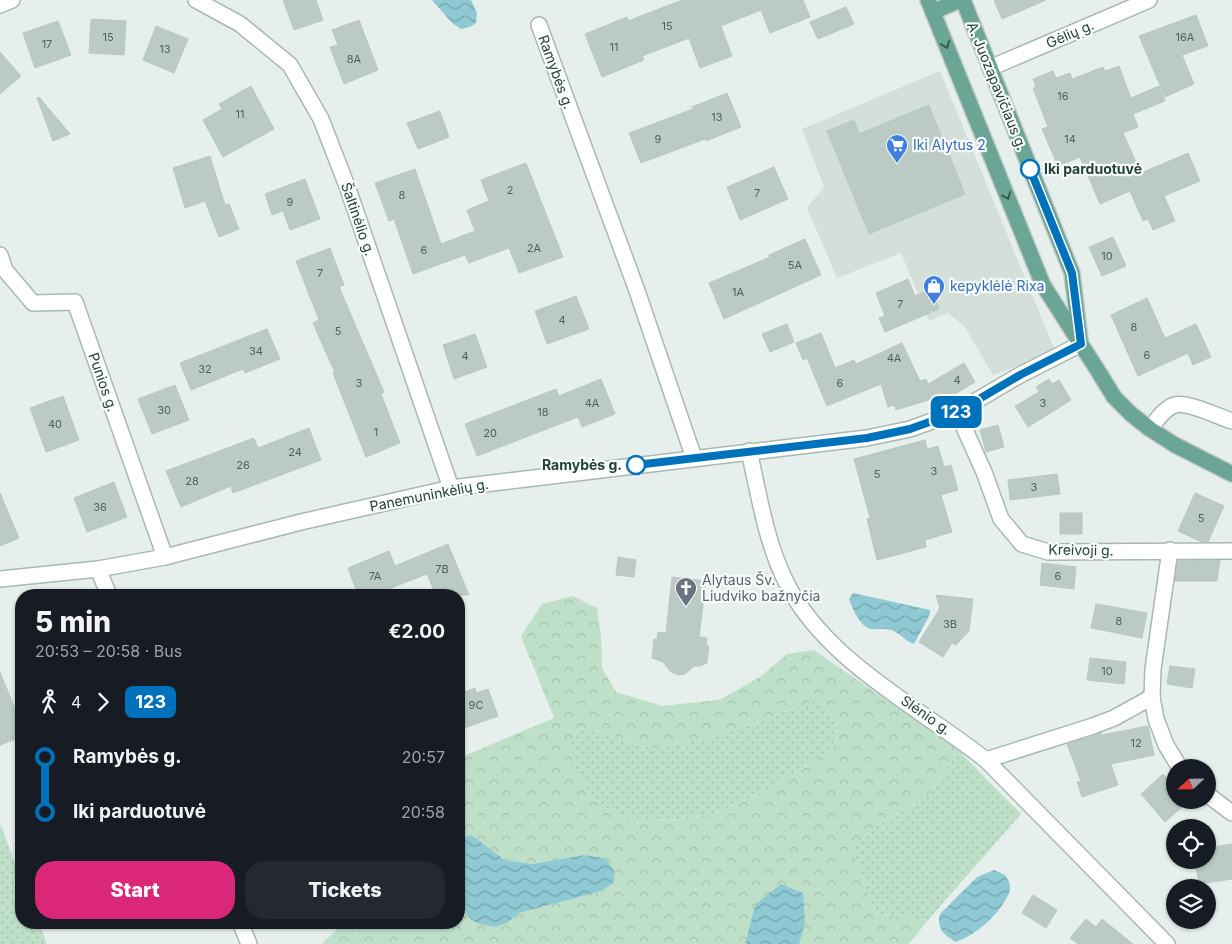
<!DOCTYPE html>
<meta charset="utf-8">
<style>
:root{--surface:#171b24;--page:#242831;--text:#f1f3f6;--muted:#9ea1a6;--accent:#db2777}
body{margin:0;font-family:Inter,sans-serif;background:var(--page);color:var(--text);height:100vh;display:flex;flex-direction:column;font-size:19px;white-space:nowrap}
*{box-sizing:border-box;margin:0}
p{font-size:16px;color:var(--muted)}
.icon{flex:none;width:28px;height:28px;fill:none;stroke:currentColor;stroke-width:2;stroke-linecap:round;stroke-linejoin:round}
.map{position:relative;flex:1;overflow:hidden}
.drawer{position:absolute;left:15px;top:589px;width:450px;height:340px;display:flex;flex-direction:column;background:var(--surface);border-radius:20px;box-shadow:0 1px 4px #0004}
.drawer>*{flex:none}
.badge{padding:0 10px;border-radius:8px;font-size:18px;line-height:32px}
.needle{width:32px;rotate:248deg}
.fabs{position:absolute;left:1166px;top:759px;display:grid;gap:10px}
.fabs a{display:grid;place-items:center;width:50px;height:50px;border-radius:50%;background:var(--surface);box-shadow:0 1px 4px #0004;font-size:25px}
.map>.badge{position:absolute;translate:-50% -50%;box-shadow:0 0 0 2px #fff}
.legs{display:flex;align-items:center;gap:8px;height:55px;padding:0 20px;font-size:16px}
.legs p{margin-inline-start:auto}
.overview{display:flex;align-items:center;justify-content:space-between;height:85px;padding:0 20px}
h1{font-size:28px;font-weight:800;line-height:38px}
.primary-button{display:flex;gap:10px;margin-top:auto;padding:10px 20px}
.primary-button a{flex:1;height:58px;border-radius:20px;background:var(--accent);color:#fff;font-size:20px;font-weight:800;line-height:58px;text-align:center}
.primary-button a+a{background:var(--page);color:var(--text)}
ul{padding:0 20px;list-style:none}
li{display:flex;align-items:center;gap:18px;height:55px;font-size:19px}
li i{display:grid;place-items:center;width:8px;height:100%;margin:0 6px;background:currentColor}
li i::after{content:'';width:12px;height:12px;margin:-6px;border:4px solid;border-radius:50%;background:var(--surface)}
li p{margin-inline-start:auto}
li:first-child i{background:linear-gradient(#0000 50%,currentColor 0)}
li:last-child i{background:linear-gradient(currentColor 50%,#0000 0)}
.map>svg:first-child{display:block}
</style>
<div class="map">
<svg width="1232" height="944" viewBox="0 0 1232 944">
<defs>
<pattern id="grass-dots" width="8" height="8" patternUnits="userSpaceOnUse" patternTransform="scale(1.25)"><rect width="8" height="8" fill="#bfe0c8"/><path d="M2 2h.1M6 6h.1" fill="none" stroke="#a4c1ad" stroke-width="1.8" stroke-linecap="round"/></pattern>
<pattern id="forest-crowns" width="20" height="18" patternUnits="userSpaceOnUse" patternTransform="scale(1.25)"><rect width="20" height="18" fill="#bfe0c8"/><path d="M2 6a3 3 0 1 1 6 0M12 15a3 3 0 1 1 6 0" fill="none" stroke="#a4c1ad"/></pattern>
<pattern id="water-waves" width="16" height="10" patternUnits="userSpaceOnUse" patternTransform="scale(1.25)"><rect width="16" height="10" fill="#8ec9d4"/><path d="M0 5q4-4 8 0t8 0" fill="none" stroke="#74a5ad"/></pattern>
</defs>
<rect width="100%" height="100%" fill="#e6efeb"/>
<polygon fill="#d4dfda" points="940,71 1056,353 993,375 965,327 948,313 929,321 901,253 837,278 807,208 824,187 802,129"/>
<g fill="url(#grass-dots)">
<path d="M 815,701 L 826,706 L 838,729 L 833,749 L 769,789 L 714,814 L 667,821 L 619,817 L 592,797 L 575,767 L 570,741 L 579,728 C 605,729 628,745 653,748 C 660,748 669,745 676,744 C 725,737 769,716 815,701 Z"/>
<polygon points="958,750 1021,814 928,920 876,914 852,851 871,829 927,797"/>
<polygon points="0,824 21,878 21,922 39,923 47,944 0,944"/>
</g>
<path fill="url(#forest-crowns)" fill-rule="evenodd" d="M 573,596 L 597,608 L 601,637 L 602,668 L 616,692 L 662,706 L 719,700 L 760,677 L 787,654 L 814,650 L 958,750 L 927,797 L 871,829 L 852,851 L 876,914 L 928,920 L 909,944 L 799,944 L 805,924 L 755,905 L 745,944 L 322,944 L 343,923 L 459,922 L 459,879 L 461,896 L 507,923 L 519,913 L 602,891 L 584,855 L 532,864 L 505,860 L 471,835 L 459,839 L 459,758 L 554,718 L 521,636 L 542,604 ZM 815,701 L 826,706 L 838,729 L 833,749 L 769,789 L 714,814 L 667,821 L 619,817 L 592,797 L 575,767 L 570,741 L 579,728 C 605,729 628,745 653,748 C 660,748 669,745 676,744 C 725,737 769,716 815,701 Z"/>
<g fill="url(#water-waves)">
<polygon points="432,0 471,0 477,13 476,23 470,27 461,29 452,23"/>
<path d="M 853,593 L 930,610 L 930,614 L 914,644 C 905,641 900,633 891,630 C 884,628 878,630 871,629 C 859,626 853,609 849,599 Z"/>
<polygon points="471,835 505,860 532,864 584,855 605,858 614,870 614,882 602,891 519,913 507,923 495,927 479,924 469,918 465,910 459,879 459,839"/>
<path d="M 994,870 L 1005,875 C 1007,878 1010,883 1010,886 C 1011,892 1007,897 1005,901 C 993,920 976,934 956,942 C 944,935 936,928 940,914 L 977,877 Z"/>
<polygon points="781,884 803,893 805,924 799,944 745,944 755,905"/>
</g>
<g fill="#bbcac4" stroke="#b8c9c2">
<polygon points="283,0 316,0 323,20 294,30"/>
<polygon points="682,0 803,0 810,17 770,33 761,10 721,26 732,56 700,68 689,38 642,56 644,60 602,77 585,34 627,17 628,21"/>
<polygon points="994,0 1046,0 1002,19"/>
<polygon points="846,7 854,24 818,39 810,22"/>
<polygon points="1196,15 1208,46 1182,55 1194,84 1165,97 1139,36"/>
<polygon points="91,19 126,21 124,55 89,53"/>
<polygon points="359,20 378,70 344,84 330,47 338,45 332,30"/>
<polygon points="58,21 71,55 35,68 23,33"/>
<polygon points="156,26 188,39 174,73 143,60"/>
<polygon points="0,52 21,76 0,94"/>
<polygon points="1119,66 1131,98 1159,86 1165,101 1133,114 1138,127 1123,133 1141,173 1188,153 1200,181 1164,196 1175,221 1153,230 1148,219 1143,221 1130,191 1100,204 1080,157 1058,166 1042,129 1048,127 1033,88 1036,87 1033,79 1053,71 1056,78 1070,73 1072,79 1103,67 1105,71"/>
<polygon points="251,86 274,129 223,157 203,120 222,109 219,104"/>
<polygon points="727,93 741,127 706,141 705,139 641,163 629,133 693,109 692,107"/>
<polygon points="39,97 70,134 53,141 37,98"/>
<polygon points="929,105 965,194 869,234 827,131 854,120 859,134"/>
<polygon points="440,111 449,137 418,149 407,123"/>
<polygon points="210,156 225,205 229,204 239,229 219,237 205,201 185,208 173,168"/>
<polygon points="526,163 563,257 519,273 509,248 469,263 465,255 413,274 394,219 389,221 375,183 415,169 441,244 475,231 467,210 489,201 481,180"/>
<polygon points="774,167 788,199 740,220 727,187"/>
<polygon points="305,179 320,219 290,230 283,211 272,215 265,194"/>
<polygon points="1113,237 1126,266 1102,276 1089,247"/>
<polygon points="805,239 821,275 724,319 709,283 770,257 769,255"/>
<polygon points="330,248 344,285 339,287 384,392 381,394 400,443 366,457 333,373 335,373 313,323 319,320 296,261"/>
<polygon points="908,279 915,296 931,289 939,309 885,332 879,318 885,316 876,293"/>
<polygon points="576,296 589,329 547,344 535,311"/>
<polygon points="1147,298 1165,338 1196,324 1211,357 1193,365 1188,353 1138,376 1111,315"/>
<polygon points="787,324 794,342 770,352 762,334"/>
<polygon points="267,329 280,359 245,373 243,369 191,390 180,363"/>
<polygon points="821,333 835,368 854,360 856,364 902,343 920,381 926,379 928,384 964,363 975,382 950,397 948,394 896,410 894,405 888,407 881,384 827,406 807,358 803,360 796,343"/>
<polygon points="475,334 487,367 454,379 443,345"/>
<polygon points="601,379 615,414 582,427 578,417 477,456 465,424 556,389 559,396"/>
<polygon points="1049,379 1052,384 1059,380 1071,400 1028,427 1015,406 1039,392 1036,387"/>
<polygon points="175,385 189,420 152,434 138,399"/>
<polygon points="63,396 79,440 46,452 30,408"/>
<polygon points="998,425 1004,447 986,452 980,430"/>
<polygon points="309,428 321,460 233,493 231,486 181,507 166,471 254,438 258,448"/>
<polygon points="925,440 927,449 938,446 944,467 951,465 958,490 941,495 952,532 925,540 926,547 877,560 867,519 870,518 854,459"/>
<polygon points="1057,474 1060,494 1010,500 1008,480"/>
<polygon points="114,482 127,517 87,532 74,498"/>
<polygon points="0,493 19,538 0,546"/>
<polygon points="1195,493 1224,506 1208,542 1202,542 1178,531"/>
<rect x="1060" y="513" width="22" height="21"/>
<polygon points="448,544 469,595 436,595 427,574 373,595 358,595 348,568 389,551 395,566"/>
<polygon points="618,557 636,560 634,577 616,575"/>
<polygon points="1220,560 1217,581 1175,581 1178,561"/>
<polygon points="1042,563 1076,567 1074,589 1040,585"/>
<polygon points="672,577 706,581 699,637 707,638 706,646 709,646 707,663 700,666 694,666 685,674 679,675 671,672 663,662 652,658 654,639 657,640 658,632 666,633"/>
<polygon points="936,595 973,599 969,631 956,645 952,643 943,657 919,642 940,608"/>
<polygon points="1096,604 1147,613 1142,638 1091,628"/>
<polygon points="1090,658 1126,662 1124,684 1087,680"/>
<polygon points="1170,666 1195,669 1192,688 1167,684"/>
<polygon points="0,672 21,724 21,737 0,745"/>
<polygon points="475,688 476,693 488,689 498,716 459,730 459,694"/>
<polygon points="1148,726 1154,755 1111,764 1118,785 1082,797 1077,782 1081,781 1067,744 1101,733 1102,735"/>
<polygon points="1163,774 1175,787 1175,800 1190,800 1165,822 1141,794"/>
<polygon points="1232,844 1232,879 1199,884 1195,860 1208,860 1208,848"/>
<polygon points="1033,895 1057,910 1046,928 1022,913"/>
<polygon points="1086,919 1096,927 1102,919 1133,944 1078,944 1070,938"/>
</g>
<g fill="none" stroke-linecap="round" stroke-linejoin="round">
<g stroke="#a8b8b2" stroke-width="18">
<g id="street">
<polyline points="196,0 240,24 290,65 321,119 347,186 451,488"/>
<polyline points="0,5 12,0"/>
<polyline points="539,25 636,288 694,458"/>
<polyline points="990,68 1149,0"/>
<polyline points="0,255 5,270 33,303 75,302 165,557"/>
<polyline points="957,412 984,472 1001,519 1022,544 1048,552 1232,551"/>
<path d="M 1150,429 C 1156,421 1164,408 1175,405 C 1187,401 1219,417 1232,421"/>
<path d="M 749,451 C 759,495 766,542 786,582 C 825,661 919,707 986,760 L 1167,944"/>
<polyline points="1170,550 1153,669 1152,697 1156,719 1166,745 1180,768"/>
<polyline points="98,569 109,595"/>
<polyline points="0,579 98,569 165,557 301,522 451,488 867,438 910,429 957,412 1020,375 1081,344"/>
<polyline points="986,760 1093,726 1114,718 1152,697"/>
<polyline points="1208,795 1232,813"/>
<polyline points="240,922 249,944"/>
</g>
</g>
<g stroke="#c2cac8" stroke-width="18">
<g id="primary">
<polyline points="928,0 1043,285 1100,374 1114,397 1131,414 1150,429 1175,445 1232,474"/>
<polyline points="963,0 1072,273 1080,340"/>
<polyline points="933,12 960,0"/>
</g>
</g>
<use href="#street" stroke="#fff" stroke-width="15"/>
<use href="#primary" stroke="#6aa596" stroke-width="15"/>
</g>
<defs><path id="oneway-chevron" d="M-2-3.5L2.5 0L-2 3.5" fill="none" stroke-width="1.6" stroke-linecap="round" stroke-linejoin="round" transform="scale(1.25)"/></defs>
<g stroke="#365b51">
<use href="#oneway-chevron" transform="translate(946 45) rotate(68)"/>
<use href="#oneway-chevron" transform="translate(1007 196) rotate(68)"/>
</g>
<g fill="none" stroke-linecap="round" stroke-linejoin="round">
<g stroke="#fff" stroke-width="11">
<polyline id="line-1" points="636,465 867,438 910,429 957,412 1020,375 1081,344 1072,273 1030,169"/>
</g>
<use href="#line-1" stroke="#0072bc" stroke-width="8"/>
</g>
<defs>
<g id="supermarket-pin" transform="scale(1.125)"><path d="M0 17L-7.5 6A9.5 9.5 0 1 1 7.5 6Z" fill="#3f7fe0" stroke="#f7fbf9"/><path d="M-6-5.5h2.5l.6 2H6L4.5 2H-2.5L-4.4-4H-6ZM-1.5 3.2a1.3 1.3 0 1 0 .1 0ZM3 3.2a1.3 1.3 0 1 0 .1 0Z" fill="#fff"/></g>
<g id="shop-pin" transform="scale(1.125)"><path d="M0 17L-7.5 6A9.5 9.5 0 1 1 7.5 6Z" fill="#3f7fe0" stroke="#f7fbf9"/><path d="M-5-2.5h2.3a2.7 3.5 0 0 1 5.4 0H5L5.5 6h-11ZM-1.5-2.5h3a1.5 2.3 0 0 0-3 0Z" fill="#fff"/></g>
<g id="church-pin" transform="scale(1.125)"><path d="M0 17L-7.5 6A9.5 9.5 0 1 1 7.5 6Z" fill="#6b7280" stroke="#f7fbf9"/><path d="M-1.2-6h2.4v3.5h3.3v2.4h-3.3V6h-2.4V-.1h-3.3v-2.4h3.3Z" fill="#fff"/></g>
</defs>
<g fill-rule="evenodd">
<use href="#supermarket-pin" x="897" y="145"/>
<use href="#shop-pin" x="934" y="286"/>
<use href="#church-pin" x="686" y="588"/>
</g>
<g fill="#fff" stroke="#0072bc" stroke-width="2.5">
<circle cx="1030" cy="169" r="9"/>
<circle cx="636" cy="465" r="9"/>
</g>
<g text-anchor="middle" stroke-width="4.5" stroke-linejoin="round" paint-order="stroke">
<g font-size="11" fill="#4a645c">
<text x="667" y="30">15</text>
<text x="108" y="41">15</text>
<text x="1185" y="41">16A</text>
<text x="47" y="48">17</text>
<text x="614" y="51">11</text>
<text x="165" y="53">13</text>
<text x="354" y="63">8A</text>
<text x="1063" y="100">16</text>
<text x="240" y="118">11</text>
<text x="717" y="121">13</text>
<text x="658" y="143">9</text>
<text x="1070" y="143">14</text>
<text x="510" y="194">2</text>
<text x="757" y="197">7</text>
<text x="402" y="199">8</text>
<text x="290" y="206">9</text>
<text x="534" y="252">2A</text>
<text x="424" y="254">6</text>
<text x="1107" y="260">10</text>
<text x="795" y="269">5A</text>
<text x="320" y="277">7</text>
<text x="738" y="296">1A</text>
<text x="900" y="308">7</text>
<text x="562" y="324">4</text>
<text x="1134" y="331">8</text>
<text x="338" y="335">5</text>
<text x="256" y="355">34</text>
<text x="1147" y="359">6</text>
<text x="465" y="360">4</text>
<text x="894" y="362">4A</text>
<text x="205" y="373">32</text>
<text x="957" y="384">4</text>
<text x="359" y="387">3</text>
<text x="840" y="387">6</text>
<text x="592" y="407">4A</text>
<text x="1043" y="407">3</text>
<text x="164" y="414">30</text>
<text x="543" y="416">18</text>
<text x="55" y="428">40</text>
<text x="376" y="436">1</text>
<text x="490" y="437">20</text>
<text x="295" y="456">24</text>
<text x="243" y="469">26</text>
<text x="934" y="475">3</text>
<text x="877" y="478">5</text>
<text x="192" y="485">28</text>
<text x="1034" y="491">3</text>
<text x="100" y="511">36</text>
<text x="1201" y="522">5</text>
<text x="442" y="573">7B</text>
<text x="375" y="580">7A</text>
<text x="1058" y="580">6</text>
<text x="1119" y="625">8</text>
<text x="950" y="628">3B</text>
<text x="1107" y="675">10</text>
<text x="476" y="709">9C</text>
<text x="1136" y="747">12</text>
</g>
<g font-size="14" fill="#24423a" stroke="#f7fbf9">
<text transform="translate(1070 34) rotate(-23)" y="5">Gėlių g.</text>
<text transform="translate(556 72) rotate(70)" y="5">Ramybės g.</text>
<text transform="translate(997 86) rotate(68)" y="5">A. Juozapavičiaus g.</text>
<text transform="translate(358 219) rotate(71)" y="5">Šaltinėlio g.</text>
<text transform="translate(103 382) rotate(71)" y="5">Punios g.</text>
<text transform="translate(429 495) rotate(-11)" y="5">Panemuninkėlių g.</text>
<text transform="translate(1081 550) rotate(1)" y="5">Kreivoji g.</text>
<text transform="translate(926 715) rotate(35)" y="5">Slėnio g.</text>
</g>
<g font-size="14" fill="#366cbe" stroke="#f7fbf9" text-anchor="start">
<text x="913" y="150">Iki Alytus 2</text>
<text x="950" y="291">kepyklėlė Rixa</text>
</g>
<g font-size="14" font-weight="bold" fill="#24423a" stroke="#f7fbf9" text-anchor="start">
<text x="1044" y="174">Iki parduotuvė</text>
<text x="622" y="470" text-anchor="end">Ramybės g.</text>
</g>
<g font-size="14" fill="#5b616d" stroke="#f7fbf9" text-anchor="start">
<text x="702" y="585">Alytaus Šv.<tspan x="702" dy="16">Liudviko bažnyčia</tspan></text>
</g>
</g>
</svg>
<div class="fabs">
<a><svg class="needle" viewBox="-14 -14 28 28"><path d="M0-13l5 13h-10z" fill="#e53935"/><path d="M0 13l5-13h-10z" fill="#9ea1a6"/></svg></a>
<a><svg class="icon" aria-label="locate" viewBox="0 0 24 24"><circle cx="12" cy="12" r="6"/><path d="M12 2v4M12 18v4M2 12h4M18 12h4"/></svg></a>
<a><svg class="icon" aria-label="layers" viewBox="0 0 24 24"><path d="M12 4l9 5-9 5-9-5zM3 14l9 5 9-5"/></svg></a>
</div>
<b class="badge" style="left:956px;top:412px;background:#0072bc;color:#fff">123</b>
<section class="drawer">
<div class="overview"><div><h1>5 min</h1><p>20:53 – 20:58 · Bus</p></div><b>€2.00</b></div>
<div class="legs"><svg class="icon" aria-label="walk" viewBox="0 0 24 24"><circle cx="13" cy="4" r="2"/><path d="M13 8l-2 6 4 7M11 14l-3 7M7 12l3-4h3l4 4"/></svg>4<svg class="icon" aria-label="forward" viewBox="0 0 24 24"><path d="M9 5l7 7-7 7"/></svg><b class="badge" style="background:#0072bc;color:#fff">123</b></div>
<ul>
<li><i style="color:#0072bc"></i><b>Ramybės g.</b><p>20:57</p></li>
<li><i style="color:#0072bc"></i><b>Iki parduotuvė</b><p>20:58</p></li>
</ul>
<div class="primary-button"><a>Start</a><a>Tickets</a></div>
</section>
</div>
